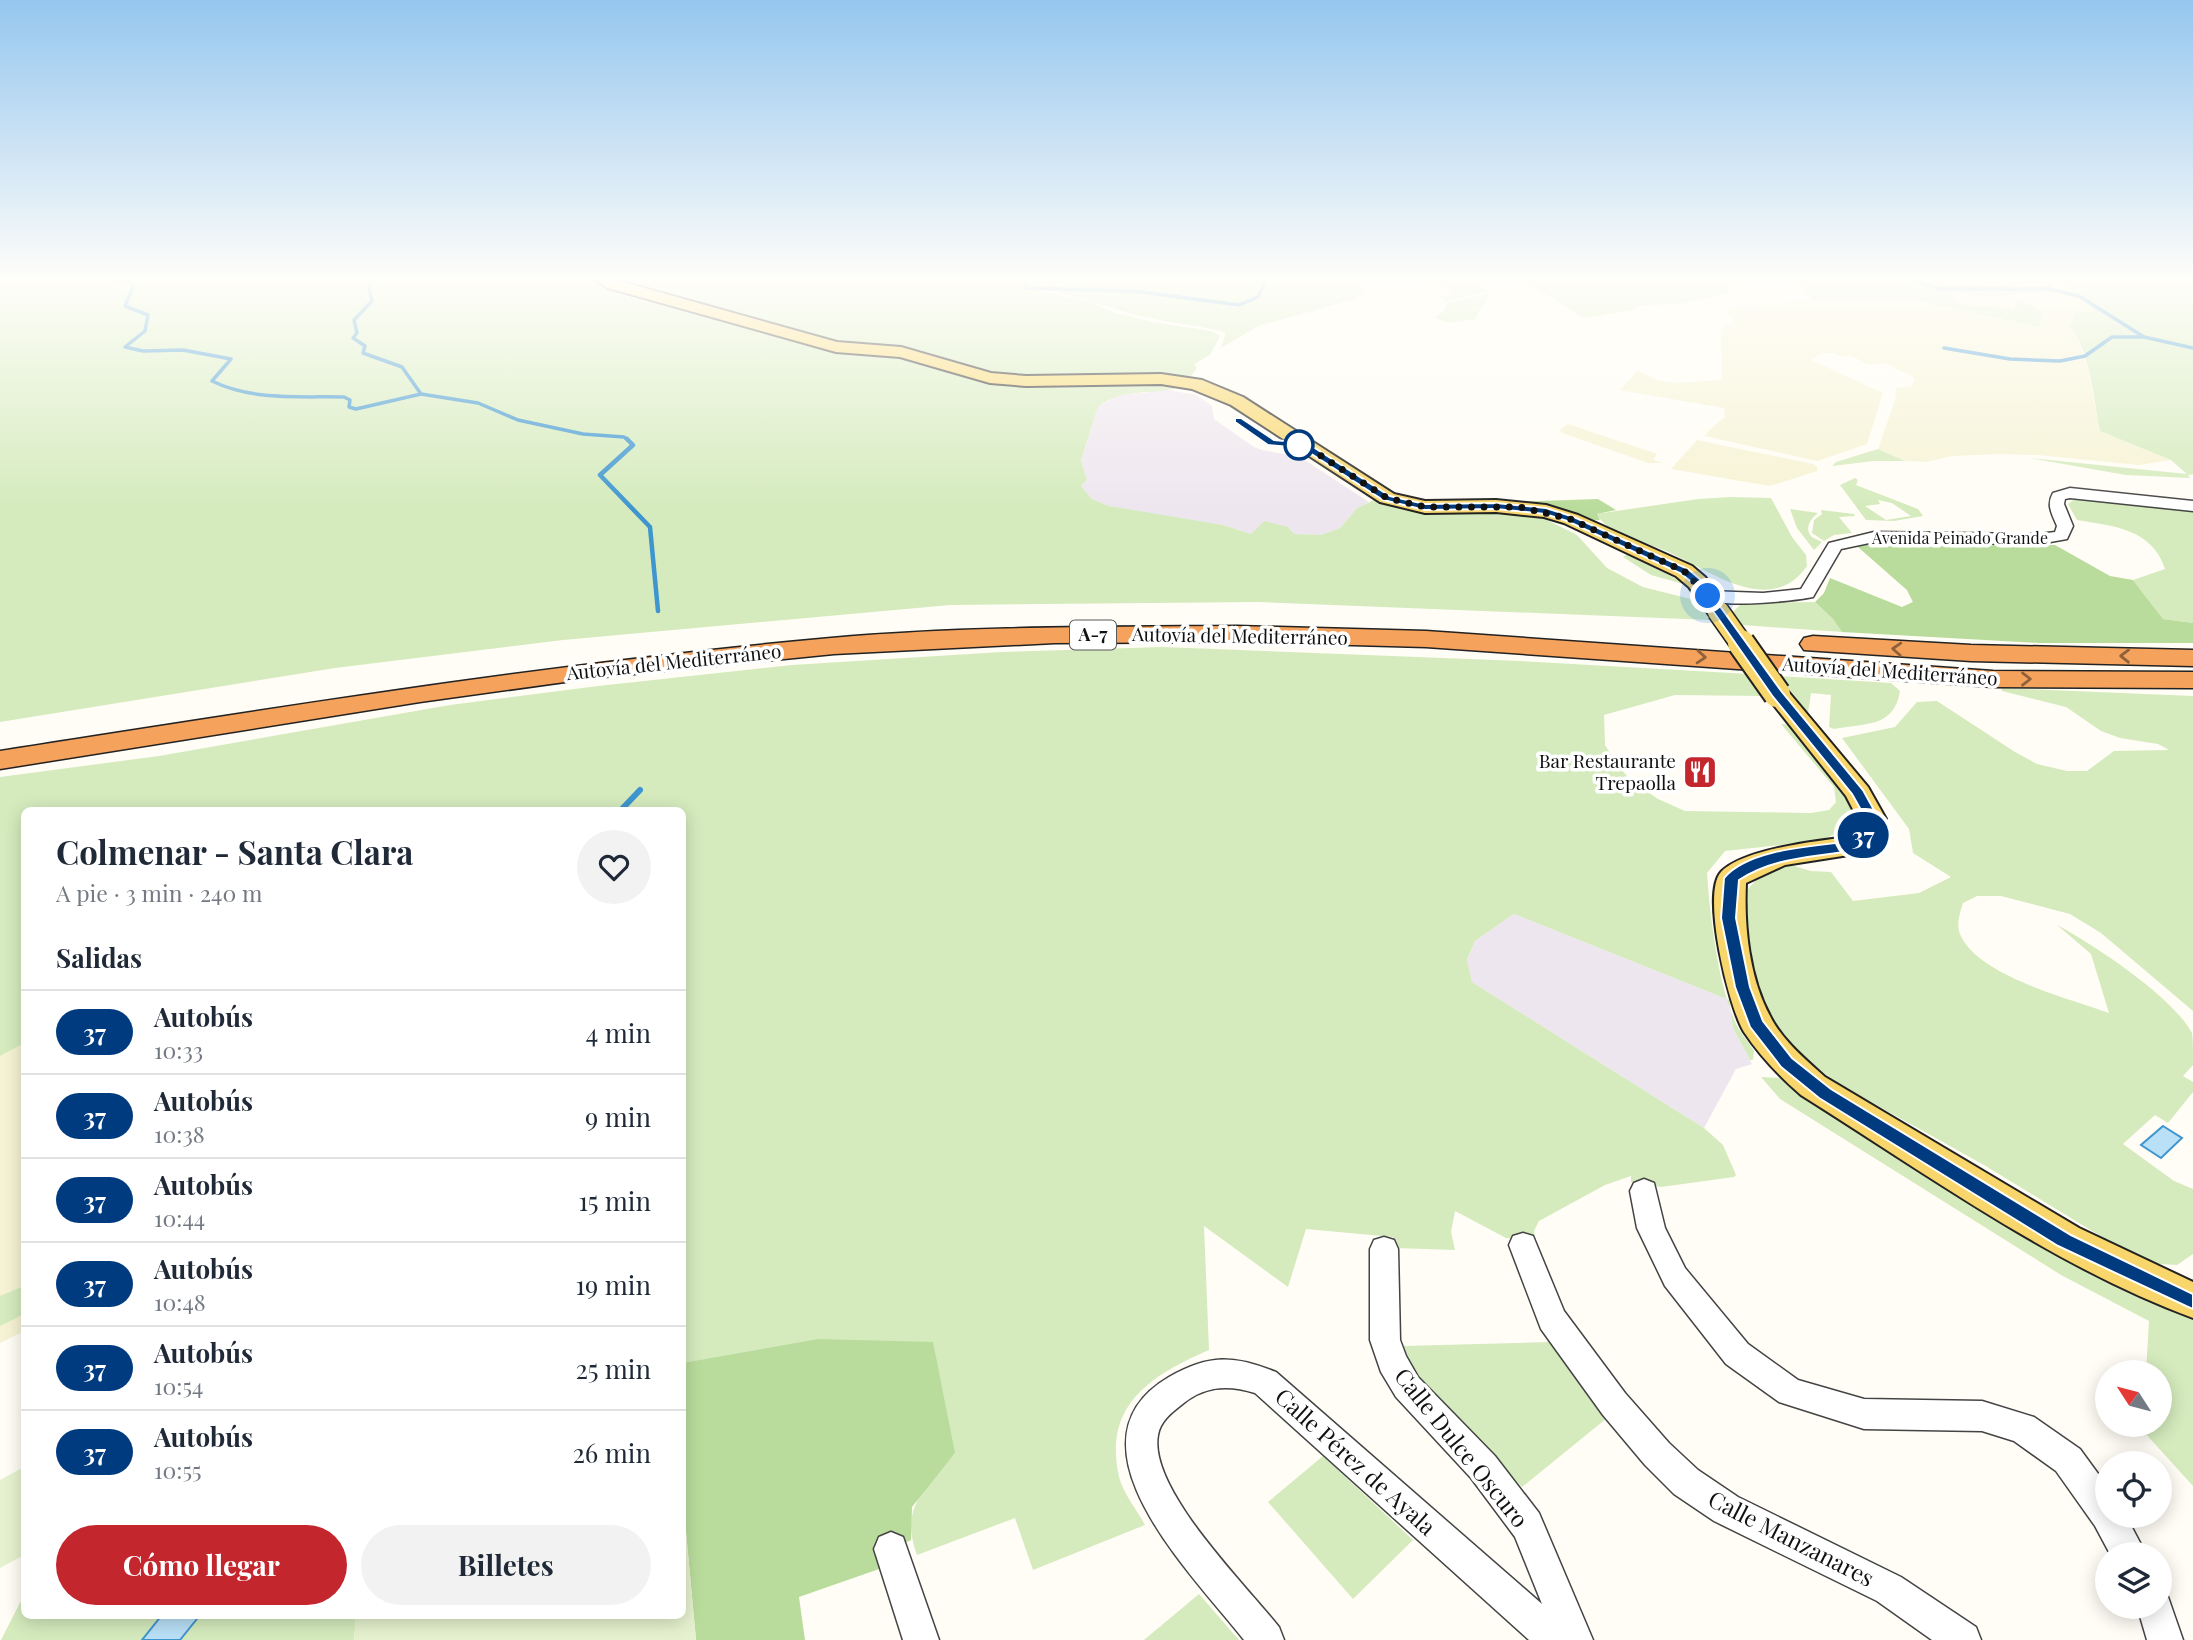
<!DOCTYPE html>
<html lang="es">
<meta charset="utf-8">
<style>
:root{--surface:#fff;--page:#f2f2f3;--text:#1f2937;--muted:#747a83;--line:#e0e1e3;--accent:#c4262e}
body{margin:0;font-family:"Playfair Display",serif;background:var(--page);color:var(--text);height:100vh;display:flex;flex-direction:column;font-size:26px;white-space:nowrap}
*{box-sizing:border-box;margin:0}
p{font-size:23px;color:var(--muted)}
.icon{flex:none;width:38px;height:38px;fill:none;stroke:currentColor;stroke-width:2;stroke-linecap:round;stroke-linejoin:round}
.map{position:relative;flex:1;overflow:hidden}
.sheet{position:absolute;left:21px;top:807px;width:665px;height:812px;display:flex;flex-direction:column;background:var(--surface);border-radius:10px;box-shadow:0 4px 18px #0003}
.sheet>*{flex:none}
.badge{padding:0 14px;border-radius:23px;font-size:24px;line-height:46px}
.needle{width:46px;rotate:306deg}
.buttons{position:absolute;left:2095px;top:1360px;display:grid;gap:14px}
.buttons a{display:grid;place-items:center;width:77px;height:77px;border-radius:50%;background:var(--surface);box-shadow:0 4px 18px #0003;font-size:35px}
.you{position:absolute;width:35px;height:35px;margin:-18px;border:5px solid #fff;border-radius:50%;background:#1a73e8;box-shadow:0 0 0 10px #1a73e833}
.map>.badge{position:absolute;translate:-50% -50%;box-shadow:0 0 0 4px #fff}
h2{padding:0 35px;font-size:26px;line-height:63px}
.round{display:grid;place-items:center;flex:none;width:74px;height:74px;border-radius:37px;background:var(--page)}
.headline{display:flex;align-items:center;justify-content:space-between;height:119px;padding:0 35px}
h1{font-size:33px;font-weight:700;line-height:52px}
.cta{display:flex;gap:14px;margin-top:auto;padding:14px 35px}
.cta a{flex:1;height:80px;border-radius:42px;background:var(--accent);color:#fff;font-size:28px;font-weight:700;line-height:80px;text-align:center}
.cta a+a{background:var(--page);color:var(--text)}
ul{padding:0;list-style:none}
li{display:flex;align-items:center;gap:21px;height:84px;padding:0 35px;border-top:2px solid var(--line)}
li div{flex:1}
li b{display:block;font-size:26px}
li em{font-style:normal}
li .badge{min-width:77px;font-weight:700;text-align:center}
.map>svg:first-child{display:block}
</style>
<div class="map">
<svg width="2193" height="1640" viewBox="0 0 2193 1640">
<rect width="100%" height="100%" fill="#fffdf5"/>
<g fill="#eee6ef">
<polygon points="1163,389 1196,395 1212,406 1214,419 1254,447 1262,450 1300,457 1369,502 1357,508 1340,528 1321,535 1251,534 1223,525 1145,513 1109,506 1092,499 1081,486 1087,480 1081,460 1098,407 1120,394 1145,393"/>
<polygon points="1514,914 1729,1000 1733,1028 1752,1064 1736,1069 1704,1128 1472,982 1467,961 1475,941"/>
</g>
<g fill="#f6f3d4">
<polygon points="1927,279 2031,279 1996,286 1949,284"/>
<polygon points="2032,279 2062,281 2094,311 2075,332 2087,365 2100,431 2171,460 2139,465 2038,455 1999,454 1952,456 1926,462 1905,461 1878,449 1895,400 1896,388 1912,386 1915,378 1885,363 1868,364 1851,356 1836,355 1834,353 1821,353 1811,360 1883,393 1867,444 1817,461 1705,436 1709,430 1725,417 1724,408 1619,390 1638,371 1657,380 1676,383 1722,380 1721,329 1735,321 1725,312 1729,307 1812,300 1913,300 2018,323 2017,299 2014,309 1958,304 1950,293 1993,296 2033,295 2048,283"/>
<polygon points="1568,424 1657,454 1653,460 1664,463 1648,463 1565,434 1559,430"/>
<polygon points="1697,440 1813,464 1817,467 1817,471 1770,486 1671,469"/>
<polygon points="0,897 24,898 24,1331 0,1343"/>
</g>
<g fill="#d5ebbd" fill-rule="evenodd">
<path d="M 0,279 L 588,279 L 618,294 L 829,351 L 913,359 L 992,384 L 1022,386 L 1157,383 L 1182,386 C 1154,397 1124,386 1098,407 L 1081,460 L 1087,480 L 1081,486 L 1092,499 L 1109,506 L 1223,525 L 1251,534 L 1264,521 L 1288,527 L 1294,534 L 1321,535 L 1340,528 L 1357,508 L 1376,499 L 1497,510 L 1543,518 L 1577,535 L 1607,568 L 1643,587 L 1691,599 L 1700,606 L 1710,620 L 1257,602 L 950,605 L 563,640 L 335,668 L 0,722 Z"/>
<polygon points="615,279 1041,279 1037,283 1042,292 1091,302 1115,313 1154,322 1211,331 1220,336 1210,355 1194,364 1197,368 1190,377 1120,374 1052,377 995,373 920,350 837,342 644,289"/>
<path d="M 1051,279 L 1345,279 L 1364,290 L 1355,299 L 1258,326 L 1221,348 L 1226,332 C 1202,326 1178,324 1155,319 C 1119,312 1085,298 1048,290 L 1044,288 L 1045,283 Z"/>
<polygon points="1432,279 1472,279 1488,291 1443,302 1445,298 1437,297 1454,294"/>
<polygon points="1521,279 1729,279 1729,293 1679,304 1639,305 1632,310 1584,318"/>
<polygon points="1798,279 1927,279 1949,284 1996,286 2032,279 2054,287 2055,292 1993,296 1951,293 1958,304 2014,309 2017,299 2034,306 2042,313 2040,327 1913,300 1812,300"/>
<path d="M 2054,279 L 2193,279 L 2193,474 L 2188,475 L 2190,478 L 2126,475 L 2029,458 L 2187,474 L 2171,460 L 2100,431 C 2094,401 2090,348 2069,326 L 2076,313 L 2094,311 L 2062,281 Z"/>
<polygon points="1489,293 1490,295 1481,308 1467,307 1480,309 1476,319 1448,323 1435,318 1444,311 1447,303"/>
<polygon points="1878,449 1905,461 1874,461 1832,466 1836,462"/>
<path d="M 1855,478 L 1858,480 L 1856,485 L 1918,509 L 1923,516 L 1894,521 L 1866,520 L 1840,485 ZM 1878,500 L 1892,503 L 1911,516 L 1886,520 L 1865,506 L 1880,504 Z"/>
<path d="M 1731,497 L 1771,498 L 1792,537 L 1806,555 L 1807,566 C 1770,619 1708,569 1666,551 C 1641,540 1613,538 1596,514 L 1698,499 Z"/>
<path d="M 2076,498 L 2193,510 L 2193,623 L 2163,619 L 1903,607 L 1913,602 L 1907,590 L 1857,546 L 1884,543 L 2048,545 L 2160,615 L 2133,580 L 2165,569 C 2152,528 2112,526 2077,520 L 2068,504 Z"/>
<path d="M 1790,509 L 1818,513 C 1810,519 1804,529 1812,537 L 1822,542 L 1814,550 L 1797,528 Z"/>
<polygon points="1821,510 1854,514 1855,516 1839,517 1852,533 1834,535 1824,541 1812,533 1814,520 1822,514"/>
<polygon points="1629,553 1687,585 1651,575 1623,557"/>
<polygon points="1815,602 1833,619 1842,632 1742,625 1733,612 1742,603"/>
<path d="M 1163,647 L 1520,661 L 1749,674 L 1764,696 L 1675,695 L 1604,715 L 1605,745 L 1613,758 L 1629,779 L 1658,799 L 1685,811 L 1811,813 L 1829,810 L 1836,802 L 1834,787 L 1781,724 L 1792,725 L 1852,800 L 1855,816 L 1844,831 L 1817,841 L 1725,851 L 1707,873 C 1710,917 1718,984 1736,1024 C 1741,1034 1749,1042 1754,1051 L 1753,1060 L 1750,1060 L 1733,1028 L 1729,1000 L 1514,914 L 1475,941 L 1467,960 L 1472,982 L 1704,1128 L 1723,1145 L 1736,1175 L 1734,1177 L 1661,1187 L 1631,1182 L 1631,1176 L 1605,1185 L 1539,1221 L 1534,1231 L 1535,1240 L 1506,1238 L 1455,1211 L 1451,1232 L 1455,1250 L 1395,1248 L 1393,1237 L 1306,1229 L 1288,1287 L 1204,1226 L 1209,1350 C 1152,1375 1103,1404 1119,1477 C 1123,1493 1137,1510 1145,1525 L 1033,1570 L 1015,1518 L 917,1555 C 899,1506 926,1489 955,1453 L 817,1339 L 683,1363 L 682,810 L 24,810 L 24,1043 L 0,1056 L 0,777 L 159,756 L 450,705 L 598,686 L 792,665 L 1002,652 Z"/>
<path d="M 1779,676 L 1891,683 L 1900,691 C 1894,728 1865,723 1834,729 L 1829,727 L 1831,695 L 1811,693 L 1808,713 Z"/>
<path d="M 2001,688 L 2193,696 L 2193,1011 L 2101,933 L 2070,914 L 2001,896 L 1977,896 L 1963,903 C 1960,912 1956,925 1960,934 C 1977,976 2069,998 2109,1013 L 2091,954 L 2057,925 C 2094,945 2172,996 2192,1033 C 2193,1040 2193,1056 2193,1065 L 2183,1076 L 2193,1082 L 2193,1092 L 2168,1123 L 2155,1115 L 2123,1144 L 2174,1181 L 2193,1189 L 2193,1254 L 2177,1265 L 2159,1264 L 2120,1248 L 1984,1165 L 1837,1083 L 1792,1048 L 1778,1029 L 1758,989 L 1745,916 L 1745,893 L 1760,875 L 1784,863 L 1811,871 L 1831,872 L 1853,901 L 1919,893 L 1951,877 L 1913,853 L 1909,829 L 1842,738 L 1895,727 L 1917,702 L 1937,701 L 2015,752 L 2037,764 L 2067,771 L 2087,771 L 2114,751 L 2169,750 L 2158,744 L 2120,738 L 2101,731 L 2066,707 L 2002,691 Z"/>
<polygon points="1761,1077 1782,1078 1817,1104 2193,1313 2193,1486 2144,1432 2144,1425 2160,1424 2160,1372 2146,1372 2149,1321 2061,1275 1780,1099"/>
<polygon points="24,1286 24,1314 0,1326 0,1296"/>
<polygon points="1550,1342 1607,1418 1522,1487 1417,1377 1403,1346"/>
<polygon points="1323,1456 1413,1540 1353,1599 1268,1502"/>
<polygon points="1199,1594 1239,1640 1144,1640"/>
<polygon points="24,1595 24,1615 356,1615 354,1640 1,1640"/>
</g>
<g fill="#b9dc9c">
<polygon points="1598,499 1616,510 1597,514 1600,520 1589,521 1511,502"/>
<polygon points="1884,543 2055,545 2110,576 2133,580 2163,619 2193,623 2193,643 2040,643 1842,632 1833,619 1815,602 1824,593 1830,578 1902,607 1913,602 1907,590 1857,546"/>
<polygon points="817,1339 933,1342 955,1453 912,1507 911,1540 881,1555 882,1568 799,1597 805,1640 696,1640 683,1499 682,1363"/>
</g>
<g fill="#e6f2cf">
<polygon points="24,1467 24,1555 0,1568 0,1480"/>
<polygon points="683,1499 696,1640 354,1640 356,1615 682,1615"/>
</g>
<g fill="#b9e0f7" stroke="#3f96cf" stroke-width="2">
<polygon points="2163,1126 2182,1138 2161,1158 2141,1145"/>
<polygon points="162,1615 200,1615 180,1640 142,1640"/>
</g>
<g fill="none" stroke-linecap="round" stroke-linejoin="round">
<g stroke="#3f96cf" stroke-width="3.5">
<path d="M 69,279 L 125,280 L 134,284 L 125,306 L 148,315 L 145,331 L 125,347 L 143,351 L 183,350 L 231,359 L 212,381 C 253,401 299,396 344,397 L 350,400 L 349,407 L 356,409 L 421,394 L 478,403 L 518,420 L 583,434 L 624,437 L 629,441"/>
<polyline points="372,279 369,288 372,301 354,320 357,333 353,338 365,346 363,353 402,367 421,394"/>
<polyline points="1028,279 1025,288 1134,291 1239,305 1258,297 1266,279"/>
<polyline points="1908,279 1942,289 2050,289 2079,296 2144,337 2193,348"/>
<polyline points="1944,348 2010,359 2060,361 2085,356 2112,337 2142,337"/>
</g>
<polyline stroke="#3f96cf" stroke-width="4.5" points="627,439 633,445 600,475 650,527 658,611"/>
<polyline stroke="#3f96cf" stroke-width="6" points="621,810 640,790"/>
<g stroke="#444" stroke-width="3">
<g id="minor">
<path d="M 2070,488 L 2193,501 L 2193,511 L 2070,498 L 2065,499 L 2064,504 L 2073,526 L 2067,539 L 2039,544 L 1874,542 L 1841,549 L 1813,597 C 1793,601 1712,610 1700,596 L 1708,591 L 1763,593 L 1801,589 L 1829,543 L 1874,532 L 2039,534 L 2055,532 L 2057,526 C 2052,514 2046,505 2053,493 Z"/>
<polygon points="1644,1179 1654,1183 1665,1228 1685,1268 1748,1344 1798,1380 1864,1399 1982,1401 2034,1417 2080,1449 2107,1486 2107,1516 2126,1516 2146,1554 2110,1554 2095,1526 2056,1471 2014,1441 1982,1431 1864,1429 1779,1402 1726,1364 1665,1286 1637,1228 1630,1191 1634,1183"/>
<polygon points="1523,1233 1533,1236 1564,1311 1625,1393 1669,1443 1698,1470 1738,1497 1901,1577 1976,1627 1981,1640 1932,1640 1877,1601 1714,1521 1674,1494 1645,1465 1603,1415 1541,1329 1509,1245 1513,1236"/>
<path d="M 1384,1237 L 1394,1240 L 1398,1249 L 1400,1340 L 1406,1356 L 1418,1377 L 1495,1456 L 1539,1513 L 1593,1640 L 1529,1640 L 1255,1393 C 1227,1384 1203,1386 1180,1406 C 1171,1413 1160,1422 1158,1435 C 1148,1489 1246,1585 1279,1627 L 1284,1640 L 1244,1640 C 1196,1578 1056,1443 1169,1377 C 1209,1354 1234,1355 1276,1372 L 1542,1604 L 1515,1537 L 1471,1478 L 1396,1397 L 1381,1372 L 1370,1340 L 1370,1249 L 1374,1240 Z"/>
<polygon points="891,1532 903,1537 939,1640 903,1640 874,1549 879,1537"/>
<polygon points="2160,1590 2167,1594 2183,1640 2147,1640 2137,1606 2160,1606"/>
</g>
</g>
<g stroke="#222" stroke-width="4">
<g id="major">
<polygon points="594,279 612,279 837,342 901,347 991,373 1026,376 1161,374 1202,380 1243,397 1394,494 1425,501 1496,500 1546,505 1578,515 1692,566 1705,577 1729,611 1726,616 1710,616 1689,587 1676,576 1564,523 1544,517 1496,512 1425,513 1380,502 1231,405 1192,389 1161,384 1026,386 990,383 900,357 836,352 608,288"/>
<path d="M 1777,687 L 1786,689 L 1868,787 L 1886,819 L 1868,852 L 1785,865 L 1746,883 C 1744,926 1749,977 1770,1016 C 1782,1040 1805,1059 1825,1077 L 2079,1228 L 2193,1282 L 2193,1318 C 2053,1266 1927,1174 1801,1095 C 1779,1076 1760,1056 1744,1032 C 1729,1008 1701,894 1721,872 C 1743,849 1817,841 1848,837 L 1858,819 L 1846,796 L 1765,694 L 1768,689 Z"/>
</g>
</g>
<g stroke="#222" stroke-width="3">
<g id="highway">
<path d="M 1237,626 L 1426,631 L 1993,671 L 2193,672 L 2193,688 L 1993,687 L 1426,647 L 1237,642 L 1055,643 L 834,654 L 594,678 L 420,702 L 0,769 L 0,751 C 276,708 552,663 831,638 C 965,626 1102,627 1237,626 Z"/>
<polygon points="1813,636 1971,645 2193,650 2193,666 1971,661 1804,650 1800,644 1804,638"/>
</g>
</g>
<use href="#minor" fill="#fff" fill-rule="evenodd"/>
<use href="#major" fill="#f9d66b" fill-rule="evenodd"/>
<use href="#highway" fill="#f5a25d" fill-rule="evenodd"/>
<g stroke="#222" stroke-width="24" stroke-linecap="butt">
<polyline id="major-bridge-far1" points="1718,611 1742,645"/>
</g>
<g stroke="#222" stroke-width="30" stroke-linecap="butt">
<polyline id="major-bridge" points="1741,643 1777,694"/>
</g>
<use href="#major-bridge-far1" stroke="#f9d66b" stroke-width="21"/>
<use href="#major-bridge" stroke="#f9d66b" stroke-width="26"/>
</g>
<defs><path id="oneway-chevron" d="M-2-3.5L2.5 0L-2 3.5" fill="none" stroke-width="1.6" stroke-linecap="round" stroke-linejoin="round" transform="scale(1.75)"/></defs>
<g stroke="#8e613b">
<use href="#oneway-chevron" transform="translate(1897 649) rotate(-177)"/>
<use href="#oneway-chevron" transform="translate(2125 656) rotate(-179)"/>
<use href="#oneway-chevron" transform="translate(1701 657) rotate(4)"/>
<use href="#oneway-chevron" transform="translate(2026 679)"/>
</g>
<linearGradient id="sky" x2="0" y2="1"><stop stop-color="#95c6ee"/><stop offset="0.55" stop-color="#fffefa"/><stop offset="1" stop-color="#fffefa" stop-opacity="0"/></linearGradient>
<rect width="2193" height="508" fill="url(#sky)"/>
<path fill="#003b80" stroke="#fff" stroke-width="2" d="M 1235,418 L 1241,418 L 1274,440 L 1307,443 L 1390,496 L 1425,504 L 1496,503 L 1546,508 L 1574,517 L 1688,569 L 1701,580 L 1782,692 L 1863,790 L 1879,819 L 1863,848 C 1818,859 1780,854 1739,880 L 1736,918 L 1750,987 L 1763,1021 L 1792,1058 L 1831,1089 L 2071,1235 L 2193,1294 L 2193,1309 L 2186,1306 L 2058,1246 L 1819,1098 L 1781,1067 L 1750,1027 L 1735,987 L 1721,918 L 1724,878 C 1749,848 1817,846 1853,841 L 1866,819 L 1852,794 L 1773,697 L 1694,584 L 1680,573 L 1567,521 L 1545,514 L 1496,509 L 1425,510 L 1383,500 L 1302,448 L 1268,445 L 1235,422 Z"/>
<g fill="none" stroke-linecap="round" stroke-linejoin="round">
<polyline stroke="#111" stroke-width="7" stroke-dasharray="0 12.6" points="1299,445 1304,445 1387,498 1425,507 1520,507 1570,519 1684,571 1708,596"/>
</g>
<defs>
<g id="restaurant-square" transform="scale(1.75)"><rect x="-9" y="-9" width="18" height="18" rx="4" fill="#c4262e" stroke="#fff"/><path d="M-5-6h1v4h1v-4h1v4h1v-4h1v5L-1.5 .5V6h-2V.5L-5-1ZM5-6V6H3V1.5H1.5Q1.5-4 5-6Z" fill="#fff"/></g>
</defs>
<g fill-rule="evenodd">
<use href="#restaurant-square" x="1700" y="772"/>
</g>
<circle fill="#fff" stroke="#003b80" stroke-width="3.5" cx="1299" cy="445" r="14"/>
<g text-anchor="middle" stroke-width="7" stroke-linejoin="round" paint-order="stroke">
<g font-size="16" fill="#111" stroke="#fff">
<text x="1960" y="544">Avenida Peinado Grande</text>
</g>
<rect fill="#fff" stroke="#585858" stroke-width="2" x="1070" y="620.5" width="46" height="29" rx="5"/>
<g font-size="18" font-weight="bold" fill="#111">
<text x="1093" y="641">A-7</text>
</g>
<g font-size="19" fill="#111" stroke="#fff">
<text transform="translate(1240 636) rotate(1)" y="7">Autovía del Mediterráneo</text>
<text transform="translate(674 662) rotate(-6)" y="7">Autovía del Mediterráneo</text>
<text transform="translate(1890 671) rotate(4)" y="7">Autovía del Mediterráneo</text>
</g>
<g font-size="19" fill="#111" stroke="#fff" text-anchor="end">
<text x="1676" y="768">Bar Restaurante<tspan x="1676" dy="22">Trepaolla</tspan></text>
</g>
<g font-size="23" fill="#111" stroke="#fff">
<text transform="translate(1461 1448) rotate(51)" y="8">Calle Dulce Oscuro</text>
<text transform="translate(1355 1462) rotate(42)" y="8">Calle Pérez de Ayala</text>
<text transform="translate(1791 1539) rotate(27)" y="8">Calle Manzanares</text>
</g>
</g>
</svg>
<div class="buttons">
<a><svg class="needle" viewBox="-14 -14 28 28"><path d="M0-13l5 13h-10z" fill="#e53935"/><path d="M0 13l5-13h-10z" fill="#747a83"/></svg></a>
<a><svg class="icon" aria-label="locate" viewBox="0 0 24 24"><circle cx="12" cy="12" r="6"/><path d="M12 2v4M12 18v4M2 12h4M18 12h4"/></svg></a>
<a><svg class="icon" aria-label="layers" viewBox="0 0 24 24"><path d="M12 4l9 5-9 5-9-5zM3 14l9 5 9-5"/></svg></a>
</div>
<div class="you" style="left:1708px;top:596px"></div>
<b class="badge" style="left:1863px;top:835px;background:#003b80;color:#fff">37</b>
<section class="sheet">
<div class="headline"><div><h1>Colmenar - Santa Clara</h1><p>A pie · 3 min · 240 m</p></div><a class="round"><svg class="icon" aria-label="heart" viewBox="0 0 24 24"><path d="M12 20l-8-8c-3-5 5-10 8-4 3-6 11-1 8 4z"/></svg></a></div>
<h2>Salidas</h2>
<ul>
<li><span class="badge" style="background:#003b80;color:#fff">37</span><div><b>Autobús</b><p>10:33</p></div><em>4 min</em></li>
<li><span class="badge" style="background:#003b80;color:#fff">37</span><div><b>Autobús</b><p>10:38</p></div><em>9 min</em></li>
<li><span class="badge" style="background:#003b80;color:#fff">37</span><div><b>Autobús</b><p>10:44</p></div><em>15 min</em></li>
<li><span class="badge" style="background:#003b80;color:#fff">37</span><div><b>Autobús</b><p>10:48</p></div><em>19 min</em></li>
<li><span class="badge" style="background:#003b80;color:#fff">37</span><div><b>Autobús</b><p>10:54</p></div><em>25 min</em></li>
<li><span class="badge" style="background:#003b80;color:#fff">37</span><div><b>Autobús</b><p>10:55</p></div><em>26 min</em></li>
</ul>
<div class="cta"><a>Cómo llegar</a><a>Billetes</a></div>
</section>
</div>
